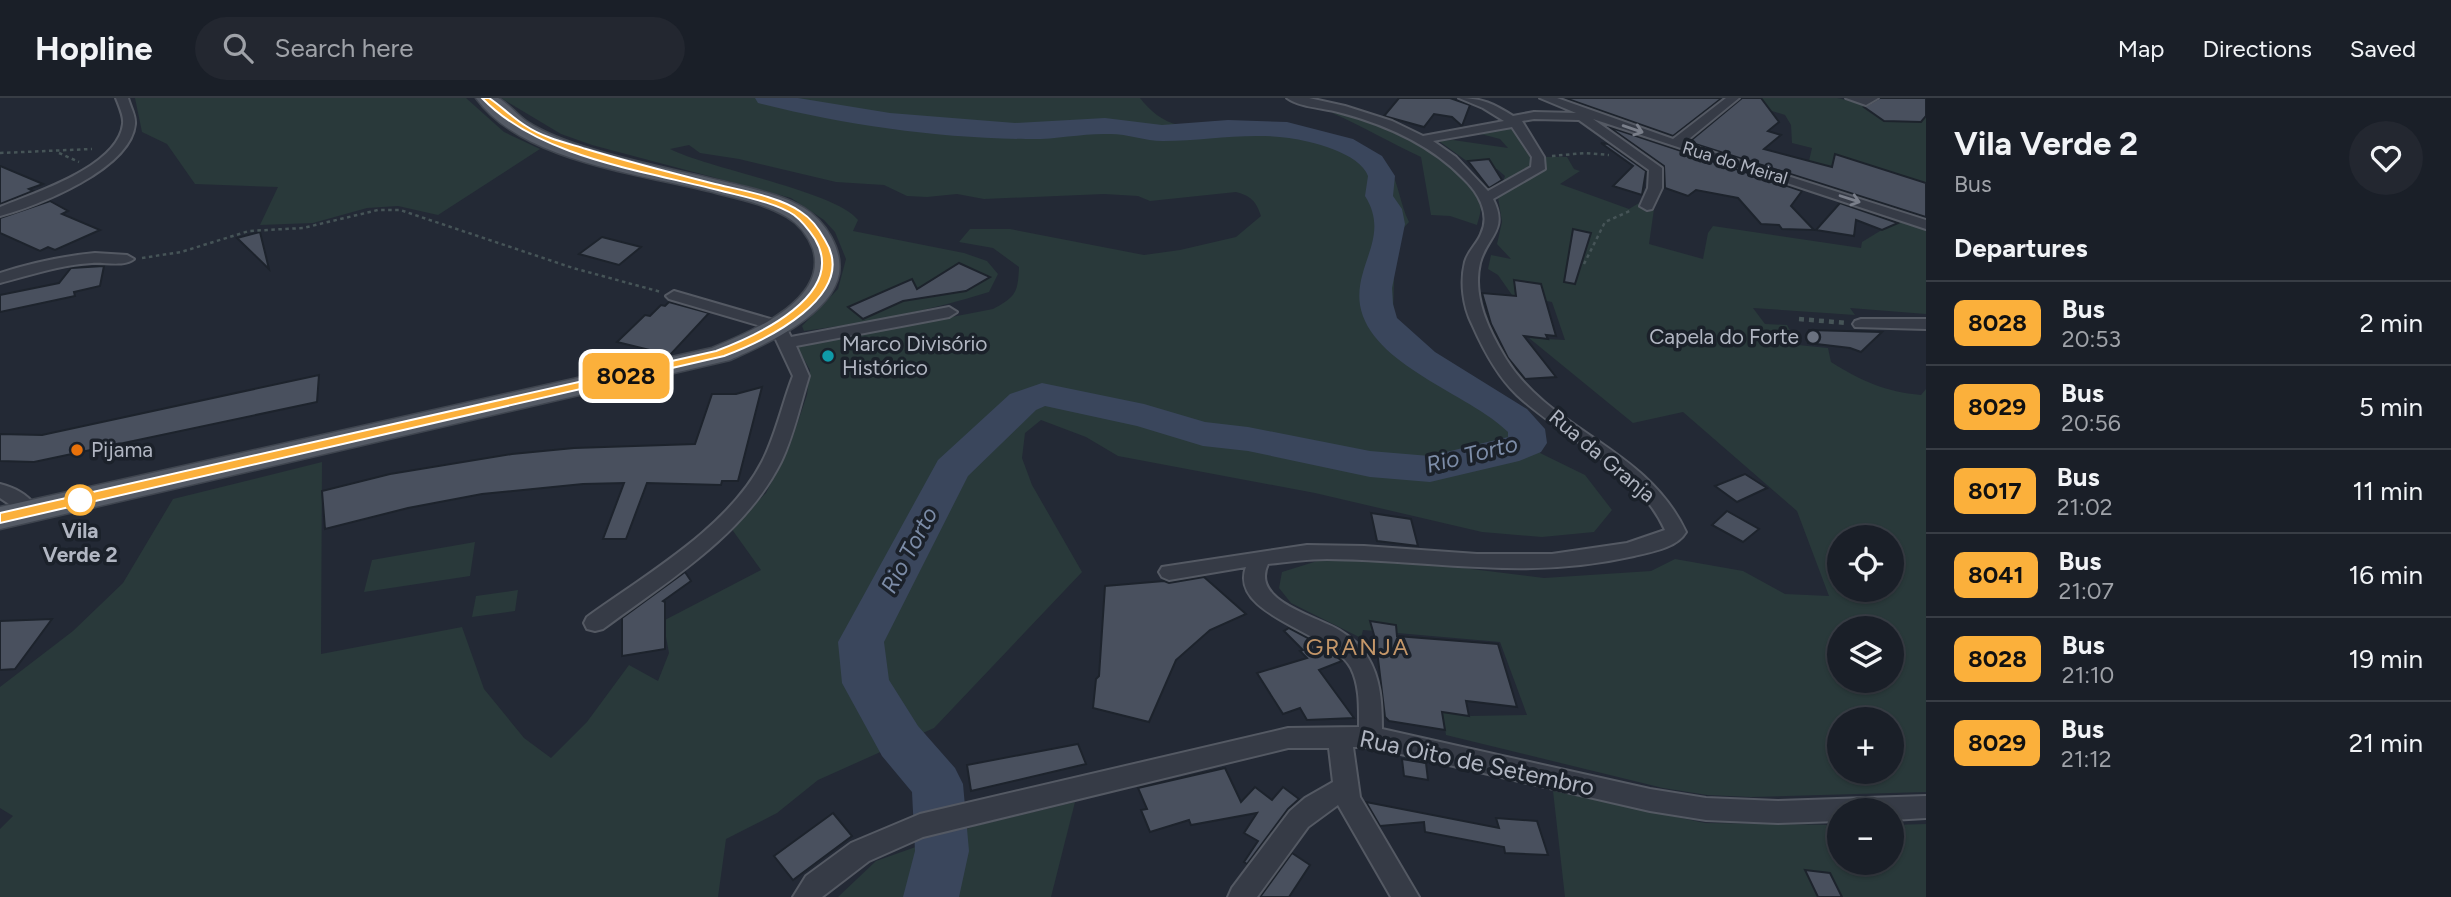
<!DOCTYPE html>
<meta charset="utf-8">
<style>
:root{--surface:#1a1f28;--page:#232730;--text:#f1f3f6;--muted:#9fa2a8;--line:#383d45}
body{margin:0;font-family:Figtree,sans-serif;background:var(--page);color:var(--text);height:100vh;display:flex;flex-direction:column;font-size:26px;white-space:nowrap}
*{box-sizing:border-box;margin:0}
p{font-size:23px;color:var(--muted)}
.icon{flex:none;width:38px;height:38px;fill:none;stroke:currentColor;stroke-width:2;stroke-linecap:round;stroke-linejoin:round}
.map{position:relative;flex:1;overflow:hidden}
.sheet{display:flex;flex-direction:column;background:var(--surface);width:525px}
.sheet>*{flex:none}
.badge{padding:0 14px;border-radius:10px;font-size:24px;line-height:46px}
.buttons{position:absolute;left:1827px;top:427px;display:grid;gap:14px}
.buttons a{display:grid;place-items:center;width:77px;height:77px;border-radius:50%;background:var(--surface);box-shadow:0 2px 5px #0004,0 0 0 2px var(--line);font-size:35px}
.map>.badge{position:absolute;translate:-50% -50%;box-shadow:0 0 0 4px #fff}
h2{padding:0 28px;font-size:26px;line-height:63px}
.round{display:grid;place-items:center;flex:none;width:74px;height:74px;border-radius:37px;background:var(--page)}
.overview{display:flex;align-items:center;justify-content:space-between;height:119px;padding:0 28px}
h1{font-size:33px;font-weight:700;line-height:52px}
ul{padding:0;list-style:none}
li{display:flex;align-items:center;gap:21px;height:84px;padding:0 28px;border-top:2px solid var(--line)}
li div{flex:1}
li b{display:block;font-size:26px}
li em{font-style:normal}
li .badge{min-width:77px;font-weight:700;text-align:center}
header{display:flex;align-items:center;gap:42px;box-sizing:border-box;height:98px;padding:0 35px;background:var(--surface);border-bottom:2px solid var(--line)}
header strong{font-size:33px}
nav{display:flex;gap:38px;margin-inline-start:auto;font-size:24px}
.search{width:490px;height:63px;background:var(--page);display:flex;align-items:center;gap:18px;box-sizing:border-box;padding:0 24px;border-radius:38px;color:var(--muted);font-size:26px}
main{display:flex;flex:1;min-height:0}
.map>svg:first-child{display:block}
</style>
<header>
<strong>Hopline</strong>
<div class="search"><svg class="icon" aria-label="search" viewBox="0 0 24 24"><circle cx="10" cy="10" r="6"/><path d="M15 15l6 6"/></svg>Search here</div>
<nav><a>Map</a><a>Directions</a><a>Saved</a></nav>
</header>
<main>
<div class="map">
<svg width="1926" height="799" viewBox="0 0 1926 799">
<rect width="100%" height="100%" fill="#232935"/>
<g fill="#29393a" fill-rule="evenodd">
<polygon points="135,0 466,0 504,34 540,51 438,117 398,108 367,110 313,125 260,127 278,89 195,86 167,46 142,34"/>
<path d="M 501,0 L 1140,0 C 1149,12 1163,24 1179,27 C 1198,31 1218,23 1237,23 C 1273,24 1368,37 1389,69 C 1399,86 1400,106 1409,124 L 1399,135 L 1395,148 L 1393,217 L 1398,232 L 1416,251 L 1487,294 L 1533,327 L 1540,355 L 1585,377 L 1612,412 L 1594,434 L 1542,439 L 1482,434 L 1315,395 L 1118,358 L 1086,339 L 1041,322 L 1025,335 L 1022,360 L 1032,387 L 1082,474 L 934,630 L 818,682 L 777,715 L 726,741 L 718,799 L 0,799 L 0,731 L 13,718 L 0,710 L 0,589 L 73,533 L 123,485 L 173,401 L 322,364 L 321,556 L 462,529 L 484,591 L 524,640 L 551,660 L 587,624 L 629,567 L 658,583 L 669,555 L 663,523 L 761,472 L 731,430 L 766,395 L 790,347 L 807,297 L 810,272 L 797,249 L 993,211 C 1016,199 1018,194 1019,169 L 993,150 L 959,144 L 970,131 L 1010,131 L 1144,157 L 1180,152 L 1236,139 L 1261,118 C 1256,103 1251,98 1236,94 L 1150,103 L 1138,98 L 1104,96 L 984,101 L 957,96 L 927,99 L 907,98 L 884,87 L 836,84 L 739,61 L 700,55 L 689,47 L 670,51 C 709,71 836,93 858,122 L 853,133 L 964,155 L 987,163 L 998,176 L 989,194 C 929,213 866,225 804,233 L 802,228 L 838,191 L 846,161 L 835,134 L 824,122 L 791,100 L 592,47 L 561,36 Z"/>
<path d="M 1752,0 C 1780,0 1810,0 1837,0 C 1851,2 1869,12 1879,0 L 1926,0 L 1926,85 L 1836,56 L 1831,69 L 1809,63 L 1812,50 L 1792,45 L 1791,27 L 1785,17 L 1746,5 Z"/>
<path d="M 1332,15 C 1372,16 1471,62 1480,105 C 1482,112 1479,120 1477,127 L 1450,118 L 1431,117 L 1421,59 C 1390,45 1363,28 1332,15 Z"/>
<polygon points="1514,29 1532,55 1535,66 1502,87 1505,78 1497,71 1490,71 1480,62 1468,64 1439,43 1453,42 1508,50 1500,41 1477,35"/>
<path d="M 1546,59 L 1567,59 L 1574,71 L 1580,73 L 1560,86 L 1629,111 L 1639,105 L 1654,111 L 1649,146 L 1703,161 L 1708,135 L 1713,128 L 1861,150 L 1862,144 L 1898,122 L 1926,132 L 1926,216 L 1850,210 L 1855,217 L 1753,210 L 1765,226 L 1787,227 L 1798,247 L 1828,250 L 1831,264 C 1861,283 1886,294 1921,297 L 1926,291 L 1926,694 L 1751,699 L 1707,697 L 1663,690 L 1446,637 L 1442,614 L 1469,618 L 1527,617 L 1500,544 L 1363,532 L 1361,540 L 1291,505 L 1279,490 L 1282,474 L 1327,460 L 1399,462 L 1544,480 L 1651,473 L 1675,461 L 1743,473 L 1785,496 L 1829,498 L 1797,413 L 1683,314 L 1633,325 L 1529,240 L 1565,242 L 1552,204 L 1512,197 L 1498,177 L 1488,171 L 1491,157 L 1511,161 L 1497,146 L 1502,124 L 1498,99 ZM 1839,439 L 1892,439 L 1892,492 L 1839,492 ZM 1839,530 L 1892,530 L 1892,583 L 1839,583 ZM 1839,621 L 1892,621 L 1892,674 L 1839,674 Z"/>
<polygon points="475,444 470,478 364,494 372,462"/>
<polygon points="518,492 515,513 472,519 476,498"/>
<polygon points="1553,693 1705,725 1839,727 1839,765 1892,765 1892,727 1926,726 1926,799 1565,799"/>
<polygon points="1075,704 1051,799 838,799 876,763 975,728"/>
</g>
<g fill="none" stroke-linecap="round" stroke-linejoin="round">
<path fill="#3a465c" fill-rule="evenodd" d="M 755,0 L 798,0 L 890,15 L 1015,25 L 1105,20 L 1162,27 L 1228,22 L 1287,24 L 1353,41 L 1382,58 L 1395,78 L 1393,98 L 1402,111 L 1405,126 L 1392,190 L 1393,206 L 1397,220 L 1435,254 L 1527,311 L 1545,331 L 1547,345 L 1541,354 L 1519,363 L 1430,384 L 1370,379 L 1248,353 L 1203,348 L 1137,328 L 1045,308 L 1036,312 L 968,378 L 884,544 L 889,582 L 918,628 L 955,670 L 963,686 L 969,753 L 959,799 L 903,799 L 915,753 L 912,694 L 882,658 L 842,585 L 838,544 L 938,362 L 1010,296 L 1042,285 L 1144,306 L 1205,324 L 1248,329 L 1370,353 L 1430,358 L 1508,339 L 1508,334 C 1470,296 1370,267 1360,207 C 1354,166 1391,139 1365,98 L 1368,78 C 1360,55 1311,43 1289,40 C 1246,34 1205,43 1163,43 C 1145,43 1128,36 1110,36 C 1082,35 1054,42 1026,41 C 936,40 845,27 758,5 Z"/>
</g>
<g fill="#49505e" stroke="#1d232c" stroke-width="2">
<polygon points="1399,0 1450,0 1470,7 1462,28 1452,19 1434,16 1424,29 1384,18"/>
<polygon points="1565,0 1722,0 1673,38"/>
<polygon points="1742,0 1761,0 1779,24 1768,33 1781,37 1764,51 1832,69 1835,56 1926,85 1926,119 1689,44"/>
<polygon points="1880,0 1926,0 1926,18 1921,24 1884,23 1864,9"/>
<polygon points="1609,29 1802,93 1791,108 1814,132 1782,131 1779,127 1761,126 1738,100 1696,92 1688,98 1665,90 1664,68"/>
<polygon points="1601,45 1608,46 1646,73 1642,97 1613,88 1633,68"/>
<polygon points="1489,61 1502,82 1489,90 1468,63"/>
<polygon points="0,68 43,86 29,91 33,93 0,106"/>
<polygon points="50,103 68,113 62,116 100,132 55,152 48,149 40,153 0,135 0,120"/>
<polygon points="1840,105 1898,125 1882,132 1856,122 1854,138 1816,132"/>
<polygon points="1573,131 1591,135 1575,186 1564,184"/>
<polygon points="260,134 269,171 237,140"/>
<polygon points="602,139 641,149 619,167 579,156"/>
<polygon points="959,165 990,179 966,193 903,203 863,221 848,209 912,181 917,191"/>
<polygon points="104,168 100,188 74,194 75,198 0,214 0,197 59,185 71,170"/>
<polygon points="1514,182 1541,186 1556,238 1546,237 1548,241 1524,238 1556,279 1525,281 1508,260 1491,226 1482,195 1516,198"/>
<polygon points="669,204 709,215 670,257 617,244 645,217 650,218 661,207 665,208"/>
<polygon points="1809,232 1882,234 1861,254 1850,250 1808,245"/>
<polygon points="319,277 317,304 34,364 0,363 0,336 42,337"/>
<polygon points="762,289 738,383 722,383 721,387 647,385 626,441 603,441 624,385 583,386 482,396 408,410 325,431 322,393 390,376 512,356 574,350 695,346 712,296 736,296"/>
<polygon points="1745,376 1767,390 1737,404 1715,388"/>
<polygon points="1727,413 1759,431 1743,444 1712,427"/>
<polygon points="1371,415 1411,421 1418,448 1377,443"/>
<polygon points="685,474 691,483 663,503 665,504 665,551 622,558 622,520"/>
<polygon points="1204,479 1246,516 1210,532 1176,562 1149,624 1093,610 1096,581 1099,578 1105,488 1164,483 1169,485"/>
<polygon points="52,521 15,571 0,572 0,523"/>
<polygon points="1370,523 1396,527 1397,538 1498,546 1517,609 1466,603 1469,618 1442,614 1445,632 1389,623 1385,619 1376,544"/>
<polygon points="1289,530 1323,548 1342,563 1319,572 1354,620 1307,622 1300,610 1283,616 1257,575 1307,560 1300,553 1303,552 1284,533"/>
<polygon points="1078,646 1086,666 971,693 967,667"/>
<polygon points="1402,661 1426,665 1428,682 1404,678"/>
<polygon points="1225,670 1241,704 1255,689 1272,702 1283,689 1299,701 1288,711 1247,766 1244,764 1258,743 1244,735 1257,715 1191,727 1189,722 1150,734 1141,712 1147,711 1138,690"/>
<polygon points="1366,704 1499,730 1496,720 1537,723 1548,757 1505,755 1504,749 1425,734 1424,724 1380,728"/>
<polygon points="833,715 852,738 793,782 774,758"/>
<polygon points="1292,755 1310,767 1289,799 1260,799"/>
<polygon points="1805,772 1830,775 1842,799 1818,799"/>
</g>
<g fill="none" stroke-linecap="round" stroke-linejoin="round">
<g stroke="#545963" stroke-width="4">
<g id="street">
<path d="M 116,0 L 128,0 C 130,8 136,18 135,26 C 131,71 38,108 0,118 L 0,109 C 34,95 118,69 123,26 C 124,18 119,8 116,0 Z"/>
<path d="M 1287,0 L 1309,0 L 1345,8 L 1392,23 L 1423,38 L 1504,23 L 1483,10 L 1459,0 C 1482,0 1494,6 1513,18 L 1534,14 L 1576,15 L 1540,0 L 1557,0 L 1673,41 L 1726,0 L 1739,0 L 1684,45 L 1926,122 L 1926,131 L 1593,21 L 1662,70 L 1662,90 L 1652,111 L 1647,112 L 1640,108 L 1648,90 L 1649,72 L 1579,22 L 1534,21 L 1522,23 L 1544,59 L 1545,71 L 1493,101 C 1509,133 1487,138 1480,165 C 1472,199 1489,233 1506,261 C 1552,334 1646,349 1686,434 C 1677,450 1651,454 1634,458 C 1524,483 1436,462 1327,461 C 1307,461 1288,464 1268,466 C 1250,503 1316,518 1339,532 C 1349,538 1361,548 1367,558 C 1381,580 1382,606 1382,631 L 1650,691 L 1706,700 L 1778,703 L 1926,698 L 1926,720 L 1892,722 L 1892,712 L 1839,712 L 1839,723 L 1778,725 L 1706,722 L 1650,713 L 1370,649 L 1353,649 L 1360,699 L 1419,799 L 1391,799 L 1338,707 L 1308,729 L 1257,799 L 1228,799 L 1232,790 L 1290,713 L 1305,700 L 1333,684 L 1329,650 L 1288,650 L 923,739 L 869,763 L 822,799 L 793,799 L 806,778 L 851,745 L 920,716 L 1288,630 L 1359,629 C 1359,610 1360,588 1351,570 C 1332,534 1228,518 1246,469 L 1169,482 L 1162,479 L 1159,474 L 1162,469 L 1307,447 L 1364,448 L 1477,456 L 1552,456 L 1627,445 L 1665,432 C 1637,370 1565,342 1517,297 C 1497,278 1483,251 1472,226 C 1463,208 1460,184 1465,164 C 1468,153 1477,146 1481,136 C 1491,116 1478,94 1463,80 C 1429,45 1384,26 1338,14 C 1323,10 1299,9 1287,0 ZM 1512,29 L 1532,59 L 1531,69 L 1488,93 L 1456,59 L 1433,43 Z"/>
<polygon points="1846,0 1878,0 1866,7"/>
<path d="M 95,155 L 127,157 L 134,161 C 125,169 104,164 92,165 C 60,167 31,177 0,185 L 0,175 C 31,165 63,158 95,155 Z"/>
<path d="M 674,193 L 784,225 L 791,239 L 949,209 L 957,214 L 949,219 L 796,248 L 809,278 C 800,307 794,337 781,364 C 744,438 666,484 603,531 L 595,533 L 587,531 L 584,525 L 587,519 C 645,477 729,429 762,364 C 776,337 782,306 793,278 L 771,231 L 669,201 L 666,198 Z"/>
<polygon points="1861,221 1926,221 1926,231 1855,229 1853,226 1855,223"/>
<path d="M 0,386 C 14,390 27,395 35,408 L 30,420 L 16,420 L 13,415 L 15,410 L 0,400 Z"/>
</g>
</g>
<g stroke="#3f454f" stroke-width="3">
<path id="primary" d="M 476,0 C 482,0 492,0 498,0 C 507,4 517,17 526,23 C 547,37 571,45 595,52 C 640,66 687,74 734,86 C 757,92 783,97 804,110 C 825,123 843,151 839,176 C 831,218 764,247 730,262 L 0,431 L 0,409 L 712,250 C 749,234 829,203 813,151 C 808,138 799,126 787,119 C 765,106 740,101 716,95 C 644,76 523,65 476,0 Z"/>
</g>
<g stroke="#465457" stroke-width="2.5" stroke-dasharray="3.5 3.5" stroke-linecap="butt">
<polyline points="0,55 92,51"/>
<polyline points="59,55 79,64"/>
<polyline points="1552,58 1585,55 1609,57"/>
<polyline points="142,160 181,154 249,133 303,130 378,112 400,112 573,170 661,194"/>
<polyline points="1584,166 1605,124 1632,112"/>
</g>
<polyline stroke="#465457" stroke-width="4.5" stroke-dasharray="5 5" stroke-linecap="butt" points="1799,221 1847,225"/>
<use href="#street" fill="#363b46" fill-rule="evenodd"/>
<use href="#primary" fill="#545a65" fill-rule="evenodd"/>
</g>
<defs><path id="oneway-shaft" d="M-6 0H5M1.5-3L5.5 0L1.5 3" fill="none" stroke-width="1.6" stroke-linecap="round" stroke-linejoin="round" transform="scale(1.75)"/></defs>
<g stroke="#7a7f8a">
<use href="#oneway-shaft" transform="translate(1633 31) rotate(19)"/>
<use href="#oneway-shaft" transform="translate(1850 101) rotate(18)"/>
</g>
<path fill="#fbb03b" stroke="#fff" stroke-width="2" d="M 482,0 L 489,0 C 501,8 513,20 526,28 C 544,40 567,45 586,51 C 629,64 672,75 715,86 C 740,92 781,99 801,114 C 812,121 819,131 825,142 C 860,198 764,243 724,258 L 0,425 L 0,415 L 716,253 C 756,238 848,197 815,141 C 809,132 802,123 794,117 C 775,104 740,98 718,92 C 640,72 539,59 482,0 Z"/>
<circle fill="#6b7280" stroke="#1b212a" stroke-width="2.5" cx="1813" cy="239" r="7"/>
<circle fill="#0f9aa8" stroke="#1b212a" stroke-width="2.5" cx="828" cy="258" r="7"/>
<circle fill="#e8710a" stroke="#1b212a" stroke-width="2.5" cx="77" cy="352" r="7"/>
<circle fill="#fff" stroke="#fbb03b" stroke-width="3.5" cx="80" cy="402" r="14"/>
<g text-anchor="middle" stroke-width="7" stroke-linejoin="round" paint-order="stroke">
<g font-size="18" fill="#b1b6c2" stroke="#1b212a">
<text transform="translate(1735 65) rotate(17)" y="6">Rua do Meiral</text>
</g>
<g font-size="21" fill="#b1b6c2" stroke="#1b212a" text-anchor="start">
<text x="1799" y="246" text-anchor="end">Capela do Forte</text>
<text x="842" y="253">Marco Divisório<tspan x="842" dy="24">Histórico</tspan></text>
<text x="91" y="359">Pijama</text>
</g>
<g font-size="21" fill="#b1b6c2" stroke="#1b212a">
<text transform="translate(1602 358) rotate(40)" y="7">Rua da Granja</text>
</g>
<g font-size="21" font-weight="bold" fill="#b1b6c2" stroke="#1b212a">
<text x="80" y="440">Vila<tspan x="80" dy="24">Verde 2</tspan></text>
</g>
<g font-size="23" font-style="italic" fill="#7c8ca7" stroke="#1b212a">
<text transform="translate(1472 356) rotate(-14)" y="8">Rio Torto</text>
<text transform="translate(909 452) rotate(-62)" y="8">Rio Torto</text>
</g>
<g font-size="23" letter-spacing="2" fill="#c59769" stroke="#1b212a">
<text x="1358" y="557">GRANJA</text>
</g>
<g font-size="24" fill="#b1b6c2" stroke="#1b212a">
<text transform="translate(1477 665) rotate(12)" y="8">Rua Oito de Setembro</text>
</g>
</g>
</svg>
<div class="buttons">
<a><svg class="icon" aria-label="locate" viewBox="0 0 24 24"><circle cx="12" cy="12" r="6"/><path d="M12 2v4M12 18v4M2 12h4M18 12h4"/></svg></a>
<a><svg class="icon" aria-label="layers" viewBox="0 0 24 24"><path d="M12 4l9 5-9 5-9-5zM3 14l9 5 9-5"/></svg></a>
<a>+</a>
<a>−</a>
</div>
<b class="badge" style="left:626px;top:278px;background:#fbb03b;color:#111">8028</b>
</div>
<section class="sheet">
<div class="overview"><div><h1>Vila Verde 2</h1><p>Bus</p></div><a class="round"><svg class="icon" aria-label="heart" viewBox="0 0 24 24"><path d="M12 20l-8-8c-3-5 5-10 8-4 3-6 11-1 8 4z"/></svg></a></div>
<h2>Departures</h2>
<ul>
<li><span class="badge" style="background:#fbb03b;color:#111">8028</span><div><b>Bus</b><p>20:53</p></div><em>2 min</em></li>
<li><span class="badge" style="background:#fbb03b;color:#111">8029</span><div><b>Bus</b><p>20:56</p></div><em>5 min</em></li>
<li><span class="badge" style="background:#fbb03b;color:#111">8017</span><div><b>Bus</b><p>21:02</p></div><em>11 min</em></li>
<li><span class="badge" style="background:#fbb03b;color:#111">8041</span><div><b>Bus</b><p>21:07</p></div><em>16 min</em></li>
<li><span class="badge" style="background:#fbb03b;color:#111">8028</span><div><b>Bus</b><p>21:10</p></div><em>19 min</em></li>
<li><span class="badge" style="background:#fbb03b;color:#111">8029</span><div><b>Bus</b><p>21:12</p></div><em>21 min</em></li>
</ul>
</section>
</main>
